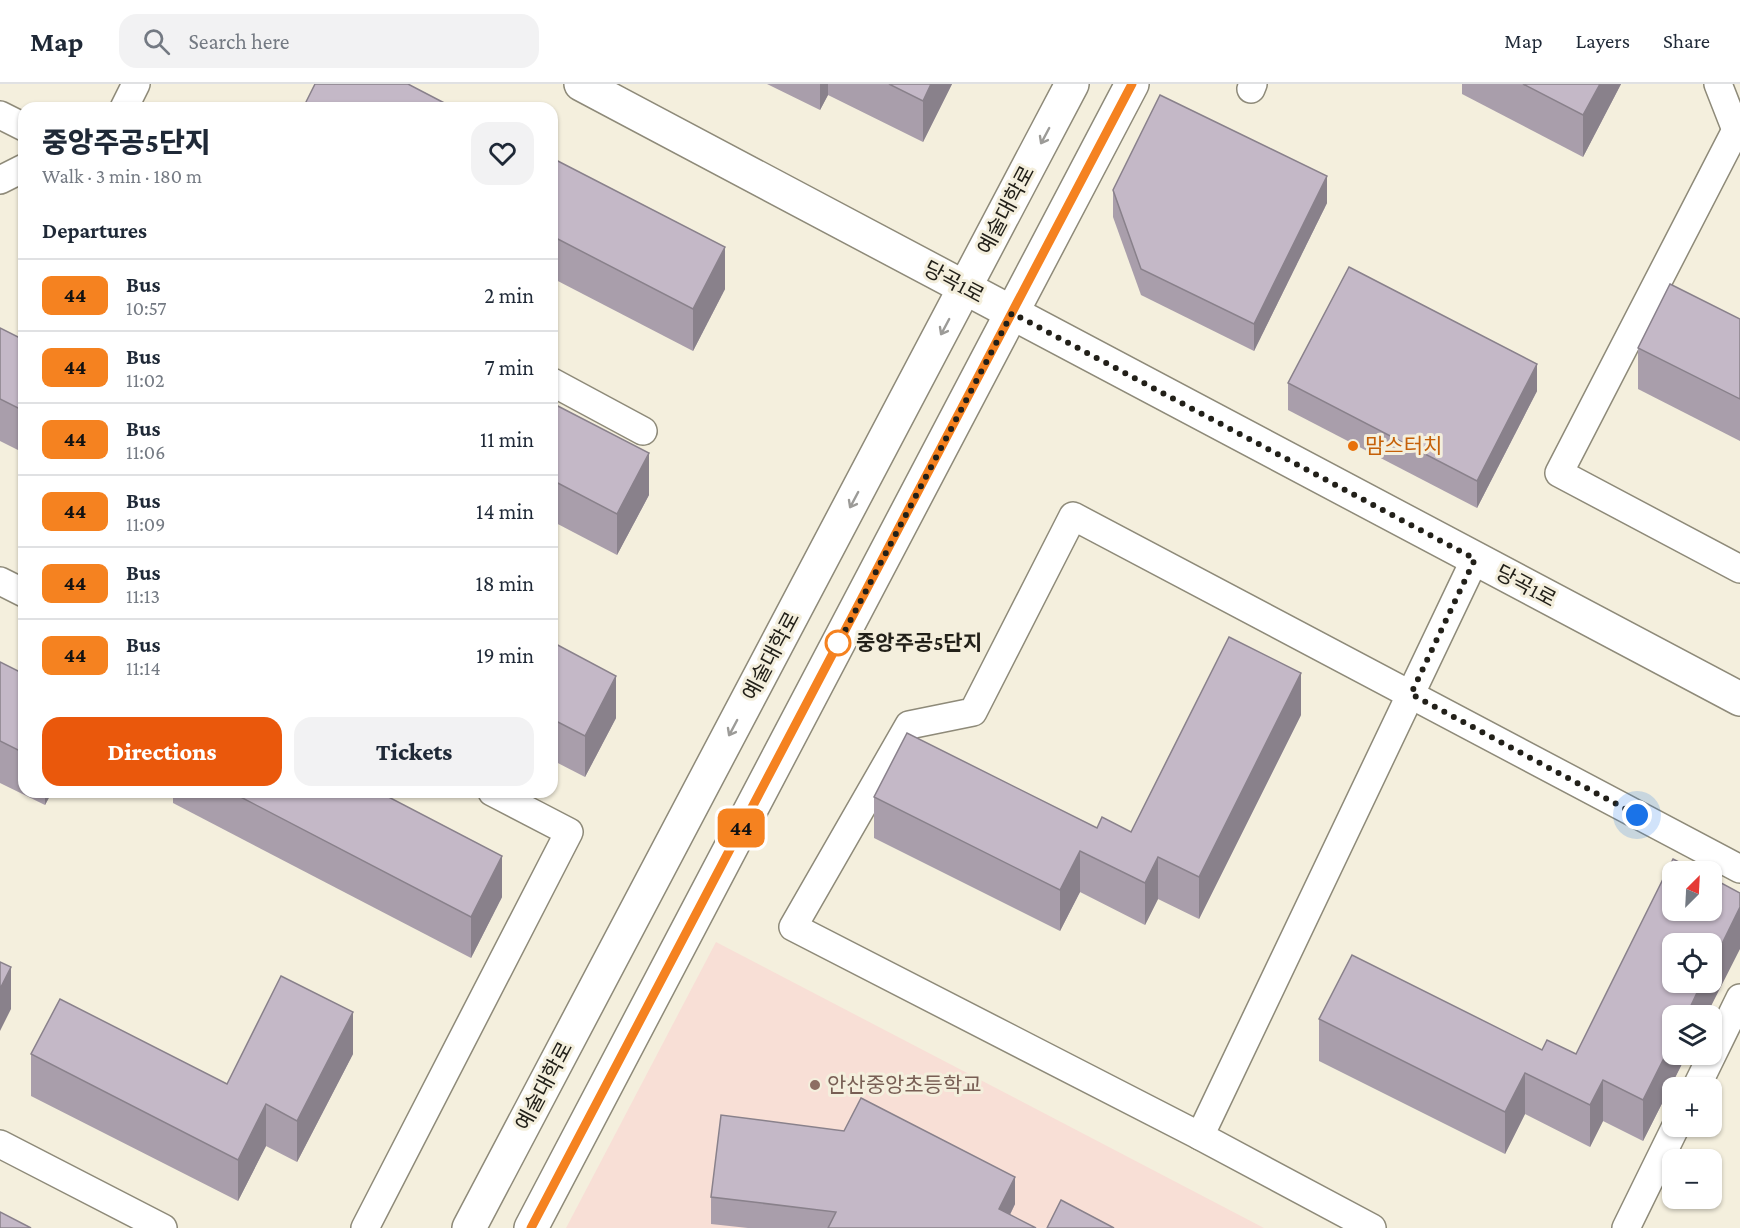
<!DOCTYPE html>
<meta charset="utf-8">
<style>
:root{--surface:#fff;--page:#f2f2f3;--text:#1f2937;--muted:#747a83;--line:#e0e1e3;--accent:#ea580c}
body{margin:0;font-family:"Crimson Pro","Noto Sans KR",serif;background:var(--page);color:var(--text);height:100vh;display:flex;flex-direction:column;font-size:22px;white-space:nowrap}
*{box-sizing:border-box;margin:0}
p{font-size:20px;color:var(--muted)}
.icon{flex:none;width:33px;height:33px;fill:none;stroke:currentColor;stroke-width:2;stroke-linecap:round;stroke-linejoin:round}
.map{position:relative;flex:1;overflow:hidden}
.panel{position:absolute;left:18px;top:18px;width:540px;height:696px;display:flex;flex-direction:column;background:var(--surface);border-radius:18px;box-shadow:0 2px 4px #0004}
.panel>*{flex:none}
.badge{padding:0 12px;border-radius:9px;font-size:21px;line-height:39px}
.needle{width:39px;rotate:24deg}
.tools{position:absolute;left:1662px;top:777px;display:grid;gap:12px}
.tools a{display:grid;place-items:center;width:60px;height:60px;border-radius:12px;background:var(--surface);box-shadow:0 2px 4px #0004;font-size:30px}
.you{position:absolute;width:30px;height:30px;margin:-15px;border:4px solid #fff;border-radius:50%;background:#1a73e8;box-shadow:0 0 0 9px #1a73e833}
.map>.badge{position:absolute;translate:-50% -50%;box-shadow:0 0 0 3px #fff}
h2{padding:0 24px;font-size:22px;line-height:54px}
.round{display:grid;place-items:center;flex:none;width:63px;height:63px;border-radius:18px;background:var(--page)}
.overview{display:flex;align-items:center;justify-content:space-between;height:102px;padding:0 24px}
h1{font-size:28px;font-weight:800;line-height:45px}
.primary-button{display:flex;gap:12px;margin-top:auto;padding:12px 24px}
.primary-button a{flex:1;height:69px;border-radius:18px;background:var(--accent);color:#fff;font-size:24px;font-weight:800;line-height:69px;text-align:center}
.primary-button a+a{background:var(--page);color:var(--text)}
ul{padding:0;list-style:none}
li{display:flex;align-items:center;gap:18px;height:72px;padding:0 24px;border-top:2px solid var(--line)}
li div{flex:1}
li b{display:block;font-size:22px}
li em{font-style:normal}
li .badge{min-width:66px;font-weight:700;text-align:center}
header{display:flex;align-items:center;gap:36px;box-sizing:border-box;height:84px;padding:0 30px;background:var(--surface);border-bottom:2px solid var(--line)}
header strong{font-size:28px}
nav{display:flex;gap:33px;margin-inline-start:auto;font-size:21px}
.search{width:420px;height:54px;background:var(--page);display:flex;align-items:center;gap:15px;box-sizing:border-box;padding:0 21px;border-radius:18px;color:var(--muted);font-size:22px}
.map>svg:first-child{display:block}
</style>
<header>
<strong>Map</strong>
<div class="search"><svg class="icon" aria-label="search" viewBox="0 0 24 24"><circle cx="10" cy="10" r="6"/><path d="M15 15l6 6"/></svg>Search here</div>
<nav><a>Map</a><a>Layers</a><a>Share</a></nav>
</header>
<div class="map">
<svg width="1740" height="1144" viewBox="0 0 1740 1144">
<rect width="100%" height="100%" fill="#f4efdd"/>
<polygon fill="#f8dfd6" points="716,858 1264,1144 566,1144"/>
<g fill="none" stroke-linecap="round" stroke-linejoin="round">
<g stroke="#8e8a79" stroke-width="30">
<g id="service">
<polyline points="1718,0 1736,46"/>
<polyline points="1251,5 1253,0"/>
<polyline points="124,24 136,0"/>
<polyline points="0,31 24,43"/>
<polyline points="1740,44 1736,46 1559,389 1740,485"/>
<polyline points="0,96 24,84"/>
<polyline points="552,298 643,347"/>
<polyline points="0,497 24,509"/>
<polyline points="1696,1004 1740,914"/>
<polyline points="1200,1052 793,843 909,641 973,628 1073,432 1740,785"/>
<polyline points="0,1060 163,1144"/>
<polyline points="365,1144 569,748 492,708"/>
<polyline points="1372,1144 1200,1052 1475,475"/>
<polyline points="1626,1144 1676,1042"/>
</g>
</g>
<g stroke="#8e8a79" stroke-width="36">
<g id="tertiary">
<polyline points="581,0 1740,615"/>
<polyline points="469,1144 1072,0"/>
<polyline points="531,1144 1132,0"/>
</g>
</g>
<use href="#service" stroke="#fff" stroke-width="27"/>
<use href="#tertiary" stroke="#fff" stroke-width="33"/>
</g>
<g fill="#a99eab">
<polygon points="767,0 952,0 923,58 828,11 820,26"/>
<polygon points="1462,0 1621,0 1583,73 1462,10"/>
<polygon points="552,74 725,205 693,267 552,194"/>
<polygon points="1113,106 1327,119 1254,267 1141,211 1113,133"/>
<polygon points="1740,235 1740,357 1638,305 1638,264"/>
<polygon points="0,244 24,256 24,369 0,357"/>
<polygon points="1288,299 1537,307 1477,424 1288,326"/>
<polygon points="552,319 649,411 617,471 552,437"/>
<polygon points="552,558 616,634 585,693 552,676"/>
<polygon points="0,578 24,590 24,708 52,708 45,721 0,699"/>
<polygon points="1301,631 1199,835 1158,815 1145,841 1080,808 1060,847 874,754 874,713 1131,748"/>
<polygon points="173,708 379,708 502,813 471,874 173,719"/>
<polygon points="1319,935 1542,966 1576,970 1687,970 1643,1057 1603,1037 1590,1063 1525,1030 1505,1070 1319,977"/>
<polygon points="31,970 227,1000 353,970 297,1078 266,1062 238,1117 31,1012"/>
<polygon points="711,1113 1015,1120 1010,1131 1036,1144 748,1144 711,1140"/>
</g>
<g fill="#89818b">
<polygon points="820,0 828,0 828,11 820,26"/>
<polygon points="931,0 952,0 923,58 923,17"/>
<polygon points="1600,0 1621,0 1583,73 1583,31"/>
<polygon points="1327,92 1327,119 1254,267 1254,240"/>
<polygon points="725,163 725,205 693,267 693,225"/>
<polygon points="1537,280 1537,307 1477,424 1477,397"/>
<polygon points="649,369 649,411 617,471 617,430"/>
<polygon points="1301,589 1301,631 1199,835 1199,793"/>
<polygon points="616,592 616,634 585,693 585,652"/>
<polygon points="45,708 52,708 45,721"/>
<polygon points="1080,767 1080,808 1060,847 1060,806"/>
<polygon points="502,772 502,813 471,874 471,833"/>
<polygon points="1158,773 1158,815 1145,841 1145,799"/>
<polygon points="1740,823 1740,865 1706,932 1686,932 1702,898 1712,898 1712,880"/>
<polygon points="11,883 11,925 0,947 0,905"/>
<polygon points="353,928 353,970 297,1078 297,1037"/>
<polygon points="1672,958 1672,970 1687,970 1643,1057 1643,1016"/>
<polygon points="1525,989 1525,1030 1505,1070 1505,1028"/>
<polygon points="1603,996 1603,1037 1590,1063 1590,1021"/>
<polygon points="266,1020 266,1062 238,1117 238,1076"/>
<polygon points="1015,1093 1015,1120 1003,1144 999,1125"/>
</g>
<g fill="#c4b8c7" stroke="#89818b" stroke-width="1.5">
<polygon points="315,0 408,0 454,24 303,24"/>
<polygon points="889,0 931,0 923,17"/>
<polygon points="1523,0 1600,0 1583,31"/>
<polygon points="1160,11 1327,92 1254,240 1141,185 1113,106"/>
<polygon points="552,74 725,163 693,225 552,152"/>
<polygon points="1349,183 1537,280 1477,397 1288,299"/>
<polygon points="1670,200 1740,235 1740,315 1638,264"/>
<polygon points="0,244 24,256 24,327 0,315"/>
<polygon points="552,319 649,369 617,430 552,396"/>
<polygon points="1229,553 1301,589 1199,793 1158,773 1145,799 1080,767 1060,806 874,713 907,649 1097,744 1102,733 1131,748"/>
<polygon points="552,558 616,592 585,652 552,635"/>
<polygon points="0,578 24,590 24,669 0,657"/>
<polygon points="231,708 379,708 502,772 471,833"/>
<polygon points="1673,775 1698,788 1672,788 1672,826 1712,826 1712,794 1740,809 1740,823 1712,880 1712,860 1672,860 1672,898 1702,898 1686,932 1672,932 1672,958 1643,1016 1603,996 1590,1021 1525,989 1505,1028 1319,935 1352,871 1542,966 1547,956 1576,970"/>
<polygon points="0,878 11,883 0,905"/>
<polygon points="281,892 353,928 297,1037 266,1020 238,1076 31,970 60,915 227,1000"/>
<polygon points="861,1014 1015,1093 999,1125 1036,1144 828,1144 836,1128 711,1113 721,1031 844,1047"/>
<polygon points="1061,1116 1114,1144 1047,1144"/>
<polygon points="0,1128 31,1144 0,1144"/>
</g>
<defs><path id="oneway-shaft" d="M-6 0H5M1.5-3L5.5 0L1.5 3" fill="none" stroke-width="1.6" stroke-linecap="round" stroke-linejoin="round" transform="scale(1.5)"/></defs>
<g stroke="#9c9b98">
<use href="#oneway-shaft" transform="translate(1045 52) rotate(118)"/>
<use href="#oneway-shaft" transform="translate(945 243) rotate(118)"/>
<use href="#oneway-shaft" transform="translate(854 416) rotate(118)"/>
<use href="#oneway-shaft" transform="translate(733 644) rotate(118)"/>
</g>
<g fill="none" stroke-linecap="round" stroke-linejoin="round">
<g stroke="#fff" stroke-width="14">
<polyline id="line" points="531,1144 1132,0"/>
</g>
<use href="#line" stroke="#f58220" stroke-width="9"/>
<polyline stroke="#222019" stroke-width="6" stroke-dasharray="0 10.8" points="838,559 837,562 1012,229 1475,475 1411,610 1637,731"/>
</g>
<circle fill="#e8710a" stroke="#f4efdd" stroke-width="2" cx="1353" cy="362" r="6"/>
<circle fill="#fff" stroke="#f58220" stroke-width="3" cx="838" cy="559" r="12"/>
<circle fill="#8d6e63" stroke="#f4efdd" stroke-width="2" cx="815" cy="1001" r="6"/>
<g text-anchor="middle" stroke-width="6" stroke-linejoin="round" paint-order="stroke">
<g font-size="21" fill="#222019" stroke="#f4efdd">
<text transform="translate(1006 126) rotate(-62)" y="7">예술대학로</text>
<text transform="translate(954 198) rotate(28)" y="7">당곡1로</text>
<text transform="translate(1526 502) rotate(28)" y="7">당곡1로</text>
<text transform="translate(771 572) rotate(-62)" y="7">예술대학로</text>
<text transform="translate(544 1002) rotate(-62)" y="7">예술대학로</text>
</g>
<g font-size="21" fill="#c56008" stroke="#f4efdd" text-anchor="start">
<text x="1365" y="369">맘스터치</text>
</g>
<g font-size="21" font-weight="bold" fill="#222019" stroke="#f4efdd" text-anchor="start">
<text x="856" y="566">중앙주공5단지</text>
</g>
<g font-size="21" fill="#785e54" stroke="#f4efdd" text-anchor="start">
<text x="827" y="1008">안산중앙초등학교</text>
</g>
</g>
</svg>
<div class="tools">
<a><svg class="needle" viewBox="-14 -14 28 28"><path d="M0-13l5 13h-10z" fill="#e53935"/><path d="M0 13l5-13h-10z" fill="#747a83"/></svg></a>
<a><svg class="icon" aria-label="locate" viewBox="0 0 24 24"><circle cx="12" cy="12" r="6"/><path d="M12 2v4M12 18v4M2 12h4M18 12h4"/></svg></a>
<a><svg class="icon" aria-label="layers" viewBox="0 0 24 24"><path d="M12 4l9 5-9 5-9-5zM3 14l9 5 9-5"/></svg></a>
<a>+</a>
<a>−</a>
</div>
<div class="you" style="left:1637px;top:731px"></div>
<b class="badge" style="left:741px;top:744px;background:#f58220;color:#111">44</b>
<section class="panel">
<div class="overview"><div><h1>중앙주공5단지</h1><p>Walk · 3 min · 180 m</p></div><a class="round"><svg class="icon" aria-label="heart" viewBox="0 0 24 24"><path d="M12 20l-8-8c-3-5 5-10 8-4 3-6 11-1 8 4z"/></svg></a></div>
<h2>Departures</h2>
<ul>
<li><span class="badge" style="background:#f58220;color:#111">44</span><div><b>Bus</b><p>10:57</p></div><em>2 min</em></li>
<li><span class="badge" style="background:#f58220;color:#111">44</span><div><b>Bus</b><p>11:02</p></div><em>7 min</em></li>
<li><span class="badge" style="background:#f58220;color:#111">44</span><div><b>Bus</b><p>11:06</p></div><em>11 min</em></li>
<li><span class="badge" style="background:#f58220;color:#111">44</span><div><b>Bus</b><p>11:09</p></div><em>14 min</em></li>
<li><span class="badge" style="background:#f58220;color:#111">44</span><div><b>Bus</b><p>11:13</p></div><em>18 min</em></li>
<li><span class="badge" style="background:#f58220;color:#111">44</span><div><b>Bus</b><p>11:14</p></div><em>19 min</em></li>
</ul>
<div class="primary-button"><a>Directions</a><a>Tickets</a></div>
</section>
</div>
